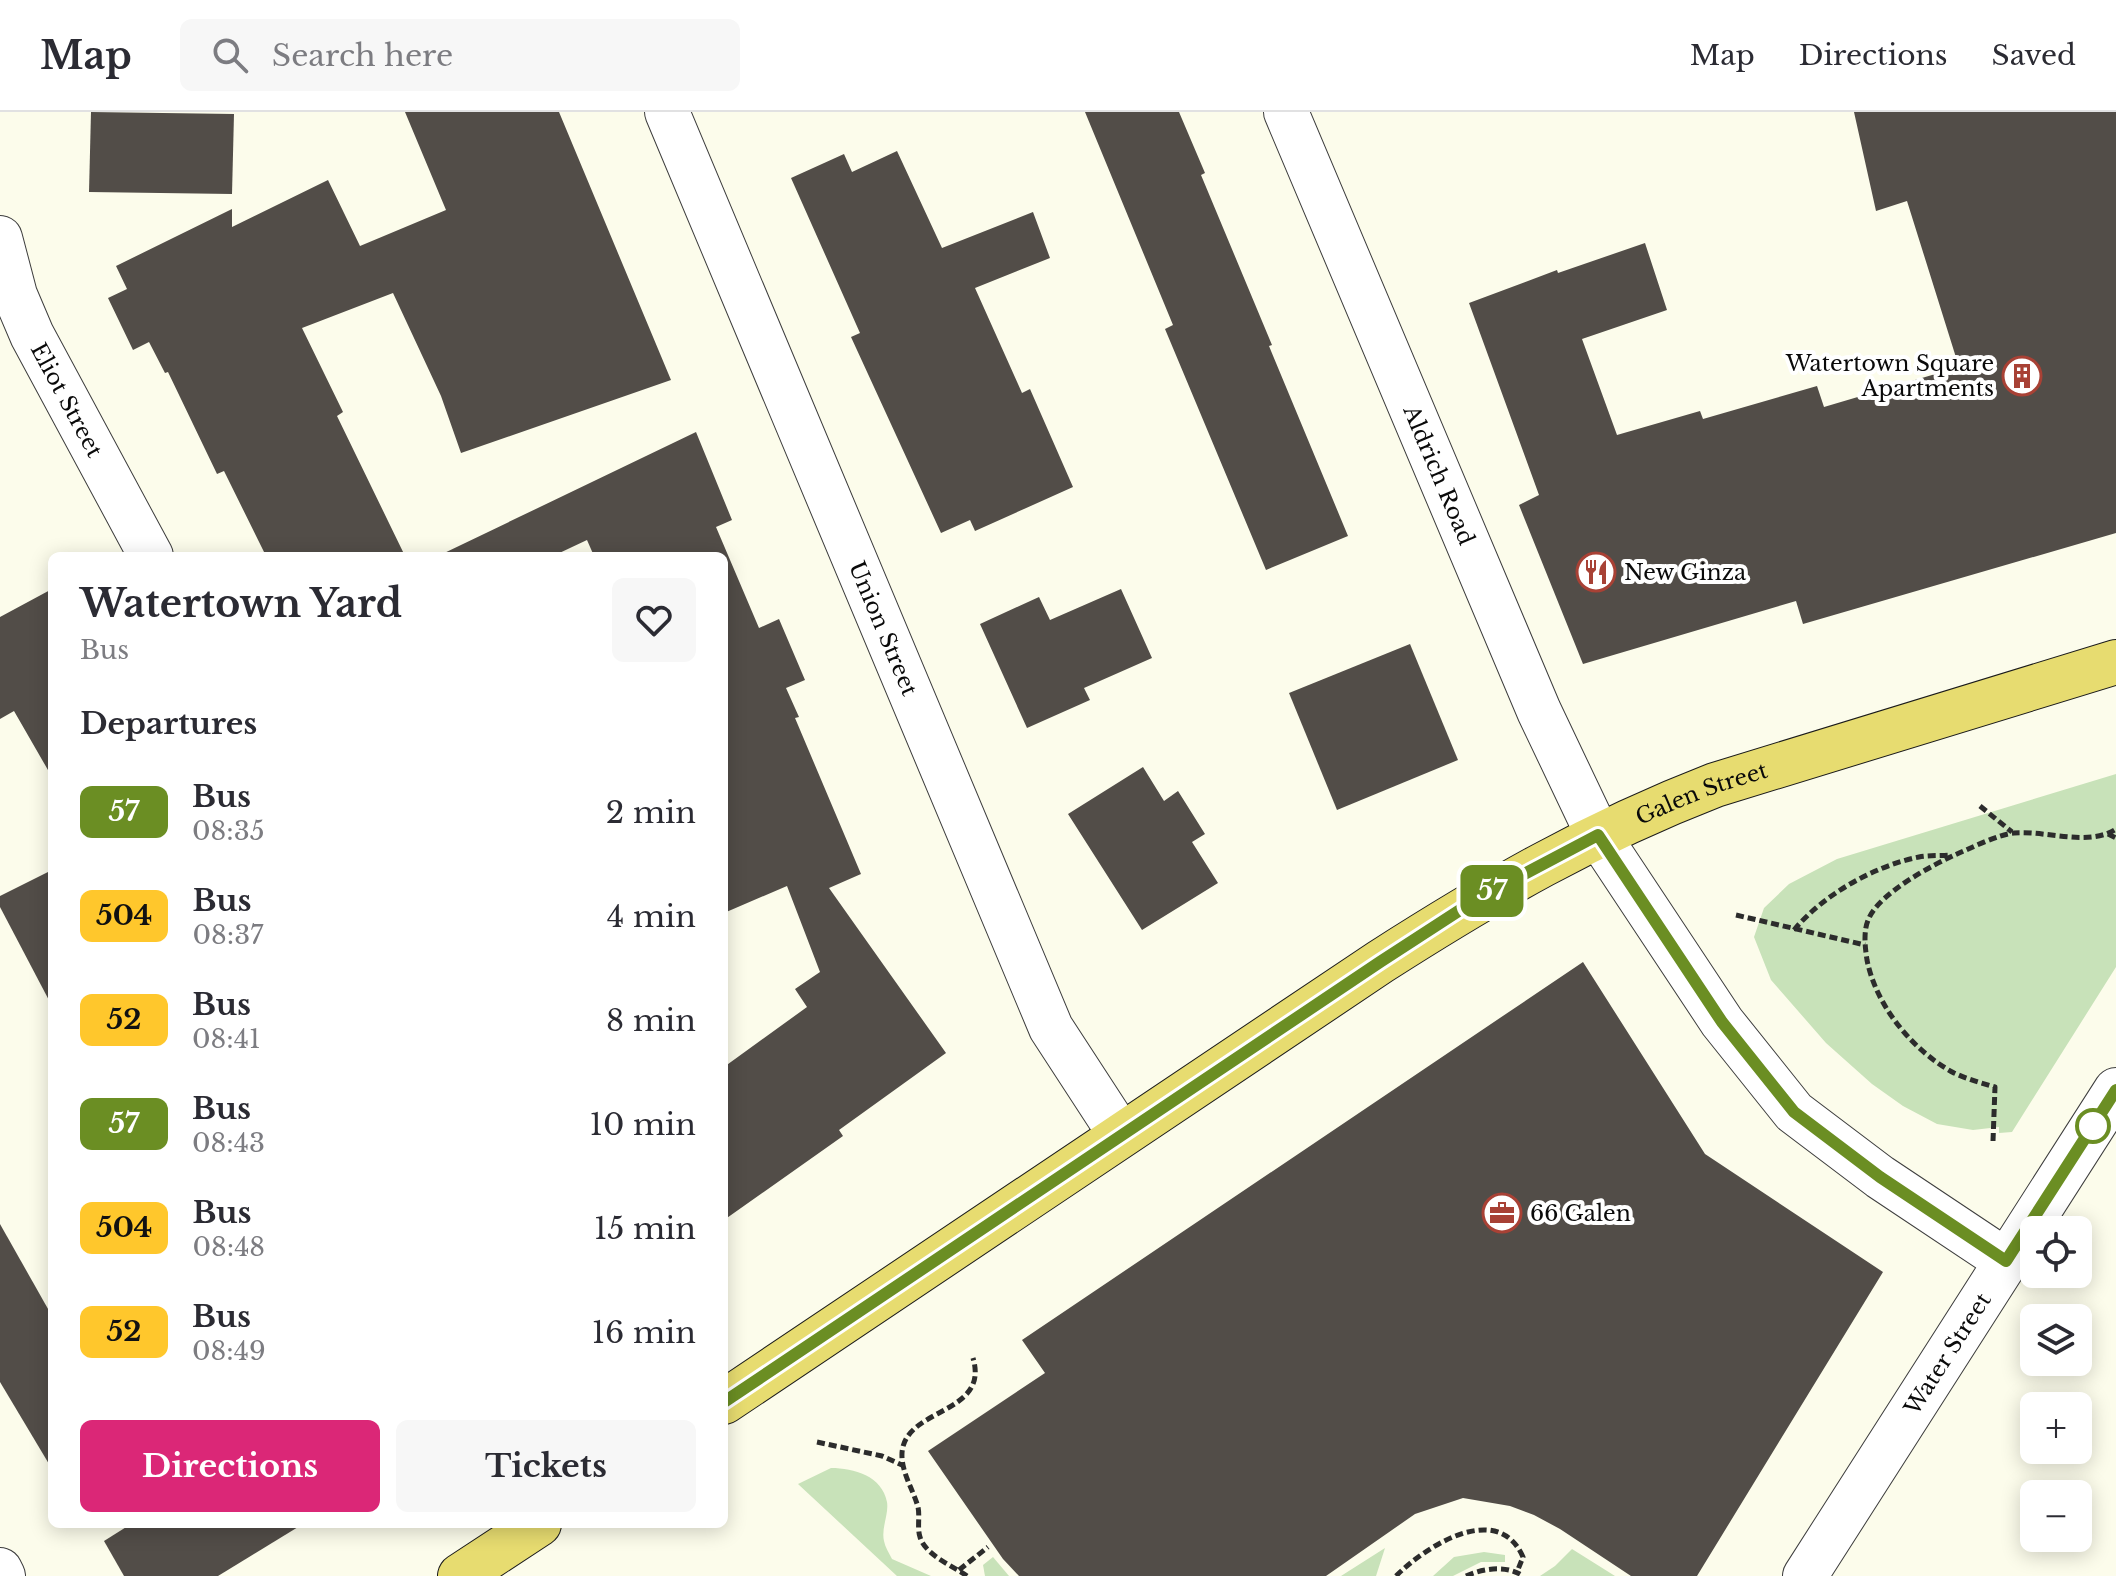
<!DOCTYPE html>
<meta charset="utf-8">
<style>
:root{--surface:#fff;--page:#f7f7f7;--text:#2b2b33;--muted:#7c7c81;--line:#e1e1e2;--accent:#db2777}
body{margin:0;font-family:"Libre Baskerville",serif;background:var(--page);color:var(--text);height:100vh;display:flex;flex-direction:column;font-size:30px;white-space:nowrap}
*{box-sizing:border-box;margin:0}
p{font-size:26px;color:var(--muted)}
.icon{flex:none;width:44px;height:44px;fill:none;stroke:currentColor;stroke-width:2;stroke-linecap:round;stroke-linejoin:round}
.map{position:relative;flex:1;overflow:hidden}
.panel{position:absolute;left:48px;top:440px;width:680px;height:976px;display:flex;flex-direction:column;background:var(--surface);border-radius:12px;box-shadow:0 4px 20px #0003}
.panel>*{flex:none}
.badge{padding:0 16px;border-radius:12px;font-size:28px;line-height:52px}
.controls{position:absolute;left:2020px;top:1104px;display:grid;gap:16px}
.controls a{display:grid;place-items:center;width:72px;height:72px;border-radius:12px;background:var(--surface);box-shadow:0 4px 20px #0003;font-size:40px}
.map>.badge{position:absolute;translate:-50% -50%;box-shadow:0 0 0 4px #fff}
h2{padding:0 32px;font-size:30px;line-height:72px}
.round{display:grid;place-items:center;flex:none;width:84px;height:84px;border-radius:12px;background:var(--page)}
.head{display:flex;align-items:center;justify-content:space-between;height:136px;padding:0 32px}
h1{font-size:38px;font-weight:800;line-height:60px}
.action{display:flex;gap:16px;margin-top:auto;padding:16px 32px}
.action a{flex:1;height:92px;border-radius:12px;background:var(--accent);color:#fff;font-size:32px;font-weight:800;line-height:92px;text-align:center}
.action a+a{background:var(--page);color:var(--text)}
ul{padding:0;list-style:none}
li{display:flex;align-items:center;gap:24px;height:104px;padding:0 32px}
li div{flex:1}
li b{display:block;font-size:30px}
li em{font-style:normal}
li .badge{min-width:88px;font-weight:700;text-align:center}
header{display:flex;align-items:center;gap:48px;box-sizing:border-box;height:112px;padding:0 40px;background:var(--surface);border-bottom:2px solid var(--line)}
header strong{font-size:38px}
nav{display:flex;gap:44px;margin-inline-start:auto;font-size:28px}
.search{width:560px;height:72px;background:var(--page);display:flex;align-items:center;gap:20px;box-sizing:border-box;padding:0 28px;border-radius:12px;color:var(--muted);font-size:30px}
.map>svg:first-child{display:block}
</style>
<header>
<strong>Map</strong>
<div class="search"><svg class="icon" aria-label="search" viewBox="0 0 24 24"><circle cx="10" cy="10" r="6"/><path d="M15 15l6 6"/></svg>Search here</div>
<nav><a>Map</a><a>Directions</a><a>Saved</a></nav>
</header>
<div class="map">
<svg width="2116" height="1464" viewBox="0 0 2116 1464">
<rect width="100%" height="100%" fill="#fcfceb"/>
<g fill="#c8e2b9">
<polygon points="2116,662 2116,855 2012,1020 1999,1021 1999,1015 1973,1018 1937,1012 1903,994 1872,972 1826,931 1771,868 1754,825 1764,796 1789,772 1837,747"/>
<path d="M 831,1356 C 854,1356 882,1364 887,1390 C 889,1402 881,1416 884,1429 C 885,1435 889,1441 892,1447 L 931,1464 L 897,1464 L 798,1372 Z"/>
<polygon points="1385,1436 1376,1464 1340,1464 1341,1464"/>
<polygon points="1572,1437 1615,1464 1540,1464 1555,1454"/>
<polygon points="1484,1440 1505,1443 1505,1450 1481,1450 1453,1464 1433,1464 1454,1445"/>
<polygon points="993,1445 1009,1464 985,1464 983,1453"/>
</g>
<g fill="#524d48">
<polygon points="91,0 234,2 232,82 89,80"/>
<polygon points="405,0 559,0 671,268 461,341 441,284 393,181 302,216 343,300 337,304 405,444 266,444 224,359 217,362 168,260 165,261 149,230 133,238 108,186 127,177 116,154 232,97 232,115 328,68 360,134 446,98"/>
<polygon points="1085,0 1179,0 1205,61 1201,63 1272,233 1269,234 1348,424 1266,458 1165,217 1173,213"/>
<polygon points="1854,0 2116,0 2116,421 1803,512 1796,489 1583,552 1519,393 1539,383 1469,191 1557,158 1558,161 1645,131 1667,198 1582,227 1617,323 1700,299 1703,307 1817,274 1824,295 1959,255 1907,89 1876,99"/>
<polygon points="897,39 942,136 1033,100 1050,146 975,176 1022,281 1030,277 1073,375 975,419 970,408 941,421 851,225 860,221 791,66 844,42 852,60"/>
<polygon points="696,320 732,408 716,415 759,516 779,507 805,568 786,576 799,605 795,606 861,762 829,776 946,941 839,1018 843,1024 724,1108 724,955 807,895 795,877 820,860 787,774 724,801 724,444 594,444 587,428 553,444 438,444"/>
<polygon points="52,477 52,665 14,599 0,607 0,505"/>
<polygon points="1121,477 1152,546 1084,576 1090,588 1027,616 980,512 1039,485 1050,508"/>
<polygon points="1410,532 1458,648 1337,698 1289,581"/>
<polygon points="1143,655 1164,689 1178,679 1205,722 1192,730 1218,771 1142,818 1068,702"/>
<polygon points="52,758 52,894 0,795 0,784"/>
<polygon points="1583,850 1705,1042 1883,1160 1697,1464 1631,1464 1560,1417 1534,1403 1510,1394 1463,1386 1415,1402 1326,1464 1019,1464 1003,1447 928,1339 1045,1261 1022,1228"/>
<polygon points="0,1112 52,1204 52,1357 0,1270"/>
<polygon points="131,1412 303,1412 218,1464 124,1464 104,1429"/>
</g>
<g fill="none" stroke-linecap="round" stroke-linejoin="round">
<g stroke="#3d3d3d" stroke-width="46">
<g id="minor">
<path id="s1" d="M 667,0 L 1051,916 L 1120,1022"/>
<path id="s2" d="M 1286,0 L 1539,599 L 1598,723 L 1722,910 L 1794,1000 L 1880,1065 L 2006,1149"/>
<path id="s3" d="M 0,126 L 15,183 L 32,223 L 151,444"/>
<polyline points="0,1458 3,1464"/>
<path id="s4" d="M 1805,1464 L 2116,978"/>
</g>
</g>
<g stroke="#1b1b1b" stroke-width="46">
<g id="primary">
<path id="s5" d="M 724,1290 L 1380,850 C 1491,779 1591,721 1715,673 L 2116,550"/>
<polyline points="460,1464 539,1412"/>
</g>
</g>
<g stroke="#2c2c2c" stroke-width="5" stroke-dasharray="8 4" stroke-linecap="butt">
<polyline points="1980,694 2012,720"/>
<polyline points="2108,722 2116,726"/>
<polyline points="1736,803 1865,833"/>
<path d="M 1794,818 C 1823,783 1874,754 1919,745 C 1929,743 1940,744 1951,743"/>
<path d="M 1993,1029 L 1995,975 C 1981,971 1967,967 1954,961 C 1913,939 1876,894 1867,848 C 1865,835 1863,818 1869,806 C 1880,781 1932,753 1957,742 C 1971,736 1999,722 2014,721 C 2044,718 2089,735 2116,717"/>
<polyline points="817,1330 882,1344 902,1353"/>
<polyline points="959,1458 988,1435"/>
<path d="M 967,1464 C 953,1454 925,1443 920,1425 C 917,1416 920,1404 918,1395 C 913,1377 901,1360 902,1341 C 905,1295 990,1303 973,1246"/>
<path d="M 1396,1464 C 1426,1434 1498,1388 1523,1445 L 1517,1460"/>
<path d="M 1466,1464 C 1484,1456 1507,1453 1523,1464"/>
</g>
<use href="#minor" stroke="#fff" stroke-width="44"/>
<use href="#primary" stroke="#e7dc70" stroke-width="44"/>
</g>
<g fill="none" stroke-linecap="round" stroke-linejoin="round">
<g stroke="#fff" stroke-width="18">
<polyline id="line" points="724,1290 1380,850 1477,787 1598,723 1722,910 1794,1000 1880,1065 2006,1149 2116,978"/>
</g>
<use href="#line" stroke="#6b8e23" stroke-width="12"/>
</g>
<defs>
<g id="building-ring" transform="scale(2)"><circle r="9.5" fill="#fff" stroke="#a84135" stroke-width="1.5"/><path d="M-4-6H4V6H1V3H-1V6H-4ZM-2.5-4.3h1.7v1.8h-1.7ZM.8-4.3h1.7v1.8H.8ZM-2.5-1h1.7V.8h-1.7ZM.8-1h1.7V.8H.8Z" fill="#a84135"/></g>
<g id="restaurant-ring" transform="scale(2)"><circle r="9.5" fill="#fff" stroke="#a84135" stroke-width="1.5"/><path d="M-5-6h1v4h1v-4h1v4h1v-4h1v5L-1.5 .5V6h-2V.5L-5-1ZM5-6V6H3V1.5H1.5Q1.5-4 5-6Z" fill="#a84135"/></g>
<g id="office-ring" transform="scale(2)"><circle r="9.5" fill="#fff" stroke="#a84135" stroke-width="1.5"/><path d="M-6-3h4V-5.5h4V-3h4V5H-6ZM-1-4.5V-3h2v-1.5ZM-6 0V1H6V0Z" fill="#a84135"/></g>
</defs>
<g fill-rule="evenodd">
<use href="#building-ring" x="2022" y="264"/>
<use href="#restaurant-ring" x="1596" y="460"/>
<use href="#office-ring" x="1502" y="1101"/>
</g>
<circle fill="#fff" stroke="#6b8e23" stroke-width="4" cx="2093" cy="1014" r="16"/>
<g text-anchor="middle" stroke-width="8" stroke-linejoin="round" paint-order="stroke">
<g font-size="22" fill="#0a0a0a" stroke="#fff" text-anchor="start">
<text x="1994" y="259" text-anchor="end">Watertown Square<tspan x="1994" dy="25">Apartments</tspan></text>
<text x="1624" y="468">New Ginza</text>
<text x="1530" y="1109">66 Galen</text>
</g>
<g font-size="22" fill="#0a0a0a" stroke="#fff">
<text dy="8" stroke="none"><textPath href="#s3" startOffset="176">Eliot Street</textPath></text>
<text dy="8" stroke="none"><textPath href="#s2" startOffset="394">Aldrich Road</textPath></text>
<text dy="8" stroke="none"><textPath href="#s1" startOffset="560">Union Street</textPath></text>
<text dy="8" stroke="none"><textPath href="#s5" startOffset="1154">Galen Street</textPath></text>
<text dy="8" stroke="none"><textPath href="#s4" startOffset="264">Water Street</textPath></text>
</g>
</g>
</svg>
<div class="controls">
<a><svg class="icon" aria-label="locate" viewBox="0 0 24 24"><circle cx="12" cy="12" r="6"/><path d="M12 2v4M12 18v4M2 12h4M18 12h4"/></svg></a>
<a><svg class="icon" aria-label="layers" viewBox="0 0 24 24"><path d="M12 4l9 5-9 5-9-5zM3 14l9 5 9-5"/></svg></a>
<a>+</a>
<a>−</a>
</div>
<b class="badge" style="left:1492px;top:779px;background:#6b8e23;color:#fff">57</b>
<section class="panel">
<div class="head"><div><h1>Watertown Yard</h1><p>Bus</p></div><a class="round"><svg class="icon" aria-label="heart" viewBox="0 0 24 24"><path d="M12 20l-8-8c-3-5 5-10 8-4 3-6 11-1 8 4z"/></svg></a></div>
<h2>Departures</h2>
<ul>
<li><span class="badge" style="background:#6b8e23;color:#fff">57</span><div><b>Bus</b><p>08:35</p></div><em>2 min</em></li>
<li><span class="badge" style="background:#ffc72c;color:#111">504</span><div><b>Bus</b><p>08:37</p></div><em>4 min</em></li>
<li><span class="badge" style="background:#ffc72c;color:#111">52</span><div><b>Bus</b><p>08:41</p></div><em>8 min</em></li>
<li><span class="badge" style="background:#6b8e23;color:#fff">57</span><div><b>Bus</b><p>08:43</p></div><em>10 min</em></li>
<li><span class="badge" style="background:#ffc72c;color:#111">504</span><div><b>Bus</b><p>08:48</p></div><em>15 min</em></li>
<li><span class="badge" style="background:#ffc72c;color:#111">52</span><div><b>Bus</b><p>08:49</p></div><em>16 min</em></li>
</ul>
<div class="action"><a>Directions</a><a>Tickets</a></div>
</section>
</div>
